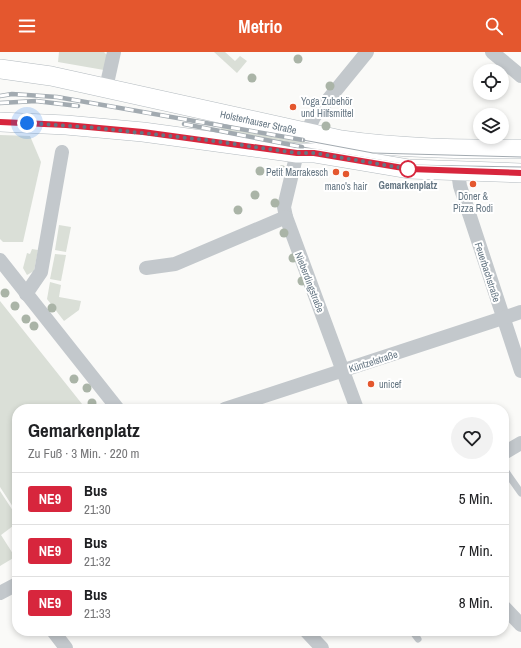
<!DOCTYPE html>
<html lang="de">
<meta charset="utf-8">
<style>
:root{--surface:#fff;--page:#f2f2f2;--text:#202124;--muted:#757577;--line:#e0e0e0;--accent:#e4572e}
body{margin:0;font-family:"Archivo Narrow",sans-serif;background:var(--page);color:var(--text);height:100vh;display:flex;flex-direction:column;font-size:15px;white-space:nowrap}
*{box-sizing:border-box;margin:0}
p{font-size:13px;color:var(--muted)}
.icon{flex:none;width:22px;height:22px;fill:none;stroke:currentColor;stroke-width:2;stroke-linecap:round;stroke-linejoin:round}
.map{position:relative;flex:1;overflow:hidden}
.sheet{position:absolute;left:12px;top:352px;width:497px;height:232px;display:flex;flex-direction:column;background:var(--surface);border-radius:16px;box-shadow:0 2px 6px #0003}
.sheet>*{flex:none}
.badge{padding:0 8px;border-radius:3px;font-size:14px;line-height:26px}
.controls{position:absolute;left:473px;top:12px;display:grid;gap:8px}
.controls a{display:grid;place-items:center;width:36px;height:36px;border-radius:50%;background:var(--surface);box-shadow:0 2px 6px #0003;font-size:20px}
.you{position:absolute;width:20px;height:20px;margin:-10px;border:3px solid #fff;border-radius:50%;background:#1a73e8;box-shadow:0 0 0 6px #1a73e833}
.map>.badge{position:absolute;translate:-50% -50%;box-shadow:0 0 0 2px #fff}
.round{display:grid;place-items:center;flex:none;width:42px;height:42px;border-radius:21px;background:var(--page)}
.head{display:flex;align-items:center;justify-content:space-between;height:68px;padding:0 16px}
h1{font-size:19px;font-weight:700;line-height:30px}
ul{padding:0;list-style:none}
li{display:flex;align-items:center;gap:12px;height:52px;padding:0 16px;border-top:1px solid var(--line)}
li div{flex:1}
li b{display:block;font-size:15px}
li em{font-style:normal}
li .badge{min-width:44px;font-weight:700;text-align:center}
header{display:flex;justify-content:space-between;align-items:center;height:52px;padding:0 16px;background:var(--accent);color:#fff;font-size:18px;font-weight:700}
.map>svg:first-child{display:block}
</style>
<header><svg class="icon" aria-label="menu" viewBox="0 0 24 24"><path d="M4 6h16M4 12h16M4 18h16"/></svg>Metrio<svg class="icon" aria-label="search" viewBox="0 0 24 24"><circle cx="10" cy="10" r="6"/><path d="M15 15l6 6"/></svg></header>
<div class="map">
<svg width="521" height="596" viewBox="0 0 521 596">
<rect width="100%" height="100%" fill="#fafaf8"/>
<g fill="#dadfd7">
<polygon points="59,0 104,0 108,4 104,18 58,10"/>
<polygon points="214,0 225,0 235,9 240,4 247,9 237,21"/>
<polygon points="222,68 349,100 220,83"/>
<polygon points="0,83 30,84 41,110 23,190 3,190 0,187"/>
<polygon points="59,173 71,175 66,200 55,198"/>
<polygon points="32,197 38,198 34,219 27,223 23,216 27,201 30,202"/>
<polygon points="55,202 66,203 61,229 50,227"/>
<polygon points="50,230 61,233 59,245 81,249 79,258 64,269 47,247"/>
<polygon points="0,249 86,357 17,357 17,461 0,435"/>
<polygon points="0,439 17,465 17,471 1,483 15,505 0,514"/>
</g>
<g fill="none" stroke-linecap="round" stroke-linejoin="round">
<g stroke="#b3babf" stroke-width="20">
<g id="secondary">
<path id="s1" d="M 0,17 L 51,24 L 341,88 C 401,97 461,97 521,97"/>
<polyline points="0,70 66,73 143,80 297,101 314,101 409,117 521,121"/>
</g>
</g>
<g stroke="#c3c8cc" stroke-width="7">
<polyline points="504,417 521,441"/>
<polyline points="412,579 418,587"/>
</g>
<g stroke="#c3c8cc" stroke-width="14">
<polyline points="492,0 521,24"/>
<polyline points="106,36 114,0"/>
<polyline points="307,80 314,65 367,0"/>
<polyline points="297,101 284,155 286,165 357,357"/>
<polyline points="458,120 460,134 521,319"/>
<polyline points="0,208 118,357"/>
<polyline points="146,216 175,212 286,165"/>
<polyline points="26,242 41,220 62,100"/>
<polyline points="225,357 521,260"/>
<polyline points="504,401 521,391"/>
<polyline points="0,541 17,532"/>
<polyline points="504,555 521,573"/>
<polyline points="53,579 66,596"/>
<polyline points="306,579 322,596"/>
</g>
<use href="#secondary" stroke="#fff" stroke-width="19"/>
<g stroke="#a2aab0" stroke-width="1">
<polyline points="303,88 373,101 521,105"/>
<polyline points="302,95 409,113 521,115"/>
</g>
<g stroke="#a2aab0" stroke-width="4.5">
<g id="rail">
<polyline points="0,44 12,42 57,45 303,88"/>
<polyline points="0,51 36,49 78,54"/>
<polyline points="184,72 302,95"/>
</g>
</g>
<use href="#rail" stroke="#fff" stroke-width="3" stroke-dasharray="9" stroke-linecap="butt"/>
</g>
<g fill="#aab4a7">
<circle cx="298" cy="7" r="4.5"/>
<circle cx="252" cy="26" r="4.5"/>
<circle cx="330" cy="34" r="4.5"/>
<circle cx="326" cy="74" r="4.5"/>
<circle cx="282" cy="118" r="4.5"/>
<circle cx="260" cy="119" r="4.5"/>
<circle cx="255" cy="143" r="4.5"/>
<circle cx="275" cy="151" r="4.5"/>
<circle cx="238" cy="158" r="4.5"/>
<circle cx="284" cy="181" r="4.5"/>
<circle cx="293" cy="206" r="4.5"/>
<circle cx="302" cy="229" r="4.5"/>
<circle cx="5" cy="241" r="4.5"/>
<circle cx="15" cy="254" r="4.5"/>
<circle cx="52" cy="256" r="4.5"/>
<circle cx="26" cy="267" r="4.5"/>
<circle cx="34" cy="274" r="4.5"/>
<circle cx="74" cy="327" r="4.5"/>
<circle cx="87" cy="336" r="4.5"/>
<circle cx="92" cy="351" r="4.5"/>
</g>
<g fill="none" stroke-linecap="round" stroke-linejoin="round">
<g stroke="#fff" stroke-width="9">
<polyline id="line" points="0,70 66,73 143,80 297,101 314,101 409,117 521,121"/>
</g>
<use href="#line" stroke="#d7263d" stroke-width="6"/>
<polyline stroke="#657683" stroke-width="4" stroke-dasharray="0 7.2" points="27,71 97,76 206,88 297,101 314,101 408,117"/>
</g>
<g fill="#e4572e" stroke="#fff" stroke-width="1.5">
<circle cx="293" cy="55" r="4"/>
<circle cx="336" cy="120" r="4"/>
<circle cx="346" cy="122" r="4"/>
<circle cx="473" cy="132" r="4"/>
<circle cx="371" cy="332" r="4"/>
</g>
<circle fill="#fff" stroke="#d7263d" stroke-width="2" cx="408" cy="117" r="8"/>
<g text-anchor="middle" stroke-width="4" stroke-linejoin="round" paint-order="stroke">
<g font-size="10" fill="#657683" stroke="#fff" text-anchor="start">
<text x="301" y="53">Yoga Zubehör<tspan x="301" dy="12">und Hilfsmittel</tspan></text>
<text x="328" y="124" text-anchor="end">Petit Marrakesch</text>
<text x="346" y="138" text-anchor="middle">mano's hair</text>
<text x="473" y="148" text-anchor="middle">Döner &amp;<tspan x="473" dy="12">Pizza Rodi</tspan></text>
<text x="379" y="336">unicef</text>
</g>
<g font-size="10" fill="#657683" stroke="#fff">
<text dy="4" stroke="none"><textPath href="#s1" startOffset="264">Holsterhauser Straße</textPath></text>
<text transform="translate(488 220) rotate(72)" y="4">Feuerbachstraße</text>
<text transform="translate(310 230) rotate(69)" y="4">Nieberdingstraße</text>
<text transform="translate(373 309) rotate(-18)" y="4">Küntzelstraße</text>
</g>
<g font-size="10" font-weight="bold" fill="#657683" stroke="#fff">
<text x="408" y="137">Gemarkenplatz</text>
</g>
</g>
</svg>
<div class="controls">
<a><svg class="icon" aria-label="locate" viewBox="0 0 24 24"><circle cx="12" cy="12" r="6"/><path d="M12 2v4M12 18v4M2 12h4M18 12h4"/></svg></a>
<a><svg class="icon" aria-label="layers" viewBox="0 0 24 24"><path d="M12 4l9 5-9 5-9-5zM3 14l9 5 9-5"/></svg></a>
</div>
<div class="you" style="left:27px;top:71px"></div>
<section class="sheet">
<div class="head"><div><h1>Gemarkenplatz</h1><p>Zu Fuß · 3 Min. · 220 m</p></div><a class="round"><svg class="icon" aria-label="heart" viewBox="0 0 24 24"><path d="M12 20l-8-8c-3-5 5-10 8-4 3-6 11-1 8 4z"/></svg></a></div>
<ul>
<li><span class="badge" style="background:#d7263d;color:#fff">NE9</span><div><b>Bus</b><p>21:30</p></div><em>5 Min.</em></li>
<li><span class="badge" style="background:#d7263d;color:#fff">NE9</span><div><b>Bus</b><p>21:32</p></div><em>7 Min.</em></li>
<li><span class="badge" style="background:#d7263d;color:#fff">NE9</span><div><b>Bus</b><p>21:33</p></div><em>8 Min.</em></li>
</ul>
</section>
</div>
